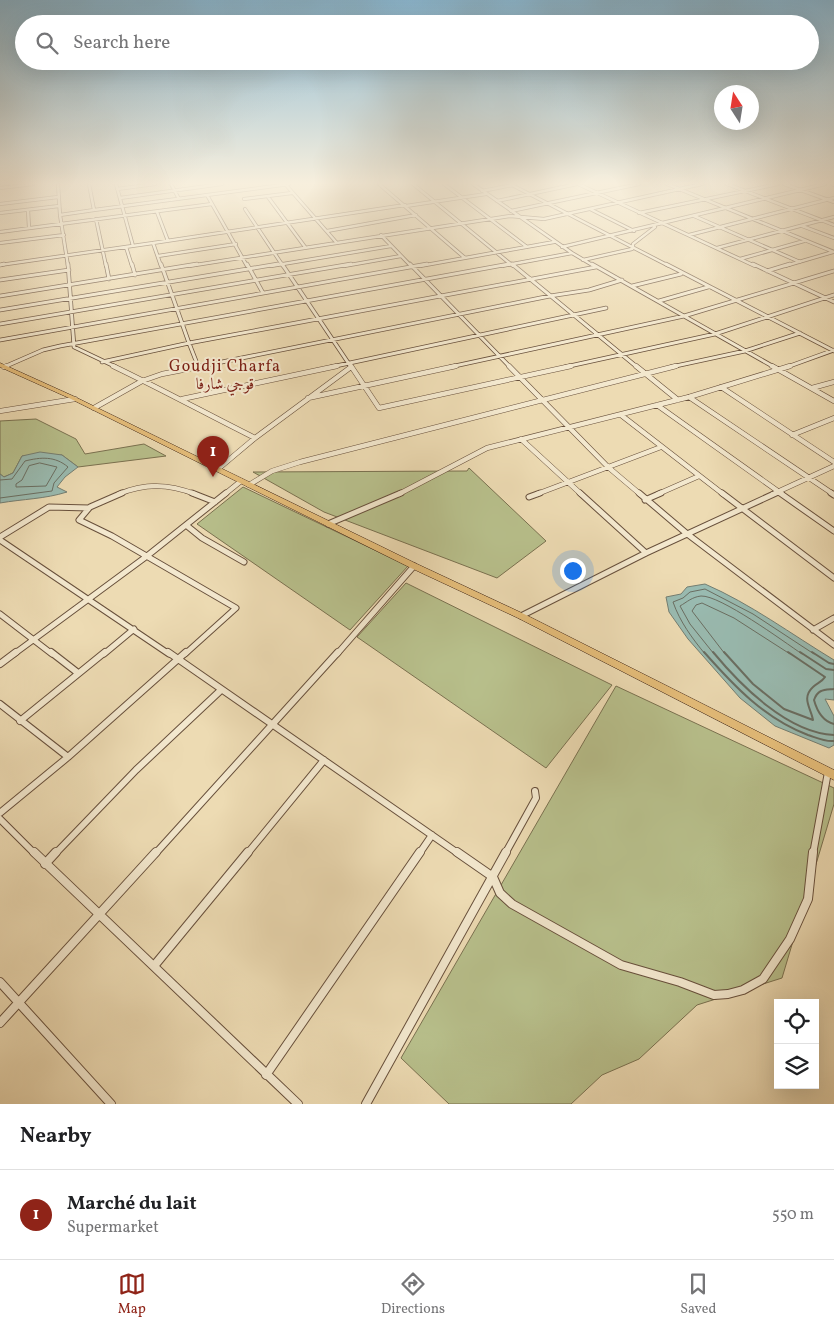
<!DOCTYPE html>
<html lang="en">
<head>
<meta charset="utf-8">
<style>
	:root { --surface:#fff; --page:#f6f6f6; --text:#202124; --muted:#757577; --line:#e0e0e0; --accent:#8f2418 }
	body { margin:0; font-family:Vollkorn,Amiri,serif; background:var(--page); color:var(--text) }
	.controls { position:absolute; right:15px; bottom:15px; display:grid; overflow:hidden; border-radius:0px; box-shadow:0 5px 20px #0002 }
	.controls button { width:45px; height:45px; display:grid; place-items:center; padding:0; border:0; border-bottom:1px solid var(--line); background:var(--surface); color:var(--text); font:25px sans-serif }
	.compass { position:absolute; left:714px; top:85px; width:45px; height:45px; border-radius:50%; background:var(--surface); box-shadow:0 5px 20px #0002; rotate:348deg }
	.you { position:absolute; left:572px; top:570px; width:18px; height:18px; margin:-12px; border:4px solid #fff; border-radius:50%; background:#1a73e8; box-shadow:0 0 0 8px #1a73e833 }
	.badge { display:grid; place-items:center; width:32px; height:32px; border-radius:50%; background:var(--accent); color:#fff; font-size:16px; font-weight:700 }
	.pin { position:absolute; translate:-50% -41px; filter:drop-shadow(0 1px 2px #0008) }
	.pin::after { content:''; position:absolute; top:26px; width:18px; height:15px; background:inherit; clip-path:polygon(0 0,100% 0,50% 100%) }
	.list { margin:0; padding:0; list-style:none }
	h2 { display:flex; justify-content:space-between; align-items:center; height:65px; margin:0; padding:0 20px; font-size:21px }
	h2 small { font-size:16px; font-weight:400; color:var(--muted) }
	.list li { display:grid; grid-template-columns:32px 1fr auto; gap:15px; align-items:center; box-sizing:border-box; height:90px; padding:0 20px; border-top:1px solid var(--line) }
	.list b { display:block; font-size:19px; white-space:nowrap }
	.list p { margin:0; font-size:16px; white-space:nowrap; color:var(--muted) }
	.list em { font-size:16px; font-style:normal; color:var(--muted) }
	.icon { flex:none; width:28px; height:28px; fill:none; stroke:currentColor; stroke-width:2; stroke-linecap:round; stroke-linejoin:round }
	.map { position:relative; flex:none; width:834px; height:1104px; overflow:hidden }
	.search { position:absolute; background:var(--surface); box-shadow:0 5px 20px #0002; left:15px; right:15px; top:15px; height:55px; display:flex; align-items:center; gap:12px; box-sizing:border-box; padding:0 18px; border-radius:28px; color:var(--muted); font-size:19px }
	.sheet { height:155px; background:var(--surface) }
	nav { display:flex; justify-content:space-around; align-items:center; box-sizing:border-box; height:70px; border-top:1px solid var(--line); background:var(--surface); font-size:14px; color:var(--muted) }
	nav a { display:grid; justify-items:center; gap:2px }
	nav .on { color:var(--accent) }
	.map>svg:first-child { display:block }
</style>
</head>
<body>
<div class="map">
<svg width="834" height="1104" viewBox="0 0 834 1104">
	<rect width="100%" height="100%" fill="#eddbb3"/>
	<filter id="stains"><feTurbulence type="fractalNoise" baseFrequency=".004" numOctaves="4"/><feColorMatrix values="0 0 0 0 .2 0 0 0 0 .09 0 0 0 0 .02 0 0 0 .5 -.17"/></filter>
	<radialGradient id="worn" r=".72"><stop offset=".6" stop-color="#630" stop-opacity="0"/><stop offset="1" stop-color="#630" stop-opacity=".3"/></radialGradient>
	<path fill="#b8c08c" stroke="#7a7150" d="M 36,419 L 76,439 L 85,454 L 144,444 L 166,456 L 78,467 L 62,455 L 22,456 L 13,473 L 4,477 L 0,474 L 0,421 Z
		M 469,468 L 546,541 L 497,578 L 324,512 L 253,472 L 467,471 Z
		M 243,487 L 408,566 L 350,630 L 197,524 Z
		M 406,583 L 612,685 L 546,768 L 357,637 Z
		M 616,686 L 834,788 L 834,804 L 782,978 L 697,1005 L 639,1059 L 602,1075 L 571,1104 L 449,1104 L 401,1058 Z"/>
	<path fill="#99bbb1" stroke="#747e72" d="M 40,452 L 62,455 L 78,467 L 65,477 L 57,487 L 67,492 C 45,499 23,499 0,503 L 0,474 L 4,477 L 13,473 L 22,456 Z
		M 705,584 C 751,604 791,634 834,660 L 834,700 L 825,699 L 834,716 L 834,745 L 829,748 L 775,726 L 740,698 L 688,639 L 669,612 L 666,597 L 681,594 L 687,587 Z"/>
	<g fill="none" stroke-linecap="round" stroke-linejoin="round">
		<path stroke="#6a6e62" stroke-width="1" d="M 40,463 L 57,467 L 46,486 L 16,487 L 16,484 L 22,480 L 29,466 Z
			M 0,480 L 12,479 L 25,461 C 41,457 55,456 68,467 L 54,483 L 52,491 L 0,498
			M 705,654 C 692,638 680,622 673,602 L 683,598 L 690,592 L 705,589 L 753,614 L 814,654
			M 714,654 L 690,624 L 680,606 C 687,602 692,597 701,596 C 720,595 783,641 802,654
			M 725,654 L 692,611 L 696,605 L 702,603 L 734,618 L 790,654"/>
		<path stroke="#6a6e62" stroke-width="2" d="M 704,652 C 734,686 765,719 808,735 C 817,738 825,742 834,741
			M 713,652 C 741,686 788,733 834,735
			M 724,652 L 753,684 L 784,709 L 813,720 C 811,708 801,698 813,687 C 817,683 822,682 825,677 L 788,652
			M 800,652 L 826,669 L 834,670
			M 812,652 L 829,663 L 834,664
			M 834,689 C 824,690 818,689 814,700 C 817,711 822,721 834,724"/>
		<g stroke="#68503c" stroke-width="4">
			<path id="minor-far5" d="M 58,184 L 60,215 L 68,266
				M 116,184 L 133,246
				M 171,184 L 179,199
				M 379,184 L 465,258
				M 413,184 L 513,266
				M 444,184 L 527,247
				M 473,184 L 572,253 L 594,266
				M 510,184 L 669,266
				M 578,184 L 755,266
				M 667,184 L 834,252
				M 727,184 L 834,225
				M 784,184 L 834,202
				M 832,184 L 834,185
				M 286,185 L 336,242
				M 0,188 L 33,184
				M 117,189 L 155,184
				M 482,191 L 513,185
				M 207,195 L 247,266
				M 268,197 L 305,247
				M 120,198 L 222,184
				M 244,199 L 292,193
				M 497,201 L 577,184
				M 0,204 L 58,197
				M 406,206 L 486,194
				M 245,209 L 283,266
				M 590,209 L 634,231
				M 28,210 L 29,228
				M 94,210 L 289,184
				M 511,211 L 639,184
				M 157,212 L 168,241
				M 0,213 L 59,206
				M 639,213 L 778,184
				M 60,215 L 94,210 L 89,184
				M 694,216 L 800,262
				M 96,219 L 106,266
				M 802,226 L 834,238
				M 327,231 L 416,215
				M 0,232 L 212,204
				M 381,235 L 411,266
				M 689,235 L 834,198
				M 0,243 L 64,235
				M 126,247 L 132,266
				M 562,247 L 825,184
				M 633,248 L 633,244 L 655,227
				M 717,248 L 834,217
				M 158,256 L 236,244
				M 740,259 L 804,241
				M 583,260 L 632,249
				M 0,265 L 153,243
				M 161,266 L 153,243 L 405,205
				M 189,266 L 510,216 L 544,219 L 702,184
				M 271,266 L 391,246
				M 344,266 L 401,256
				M 420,266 L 554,242
				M 502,266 L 572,253
				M 785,266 L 833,252"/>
		</g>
		<g stroke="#68503c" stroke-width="4.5">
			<path id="minor-far4" d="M 68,264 L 74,347 L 116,367
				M 106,264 L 109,279
				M 132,264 L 135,275
				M 247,264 L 263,293
				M 282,264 L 351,367
				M 410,264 L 510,367
				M 512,264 L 637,367
				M 592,264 L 774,367
				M 666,264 L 834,351
				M 753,264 L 834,302
				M 0,265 L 4,264
				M 767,271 L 790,264
				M 0,280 L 69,270
				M 632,286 L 681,274
				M 0,296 L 197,264
				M 659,301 L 708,287
				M 0,310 L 278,264
				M 0,324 L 351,264
				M 0,340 L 427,264
				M 102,362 L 189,343 L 161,264
				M 198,366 L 189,343 L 596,267
				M 4,367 L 43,350 L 60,346 L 509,264
				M 197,367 L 550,296 L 589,290 L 622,280
				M 331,367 L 606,308
				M 450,367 L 684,316 L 834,271
				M 565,367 L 715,334 L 834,295
				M 671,367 L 745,351 L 800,333
				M 787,367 L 834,350"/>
		</g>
		<g stroke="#68503c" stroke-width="5.5">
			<path id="minor-far3" d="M 113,366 C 161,389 207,414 255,438
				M 351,366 L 379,408 L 571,366
				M 509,366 L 608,467 L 640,494
				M 636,366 L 678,400
				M 772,366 L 834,401
				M 4,367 L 7,366
				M 721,387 L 834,462
				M 812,388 L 834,382
				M 689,397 L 833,494
				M 308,398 L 456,366
				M 182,399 L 337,366
				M 657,405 L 782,494
				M 94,408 L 142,381 L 162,374 L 203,366
				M 0,411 L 75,399
				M 621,415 L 723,494
				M 792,435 L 834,418
				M 521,439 L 581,494
				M 218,469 L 255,438 L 351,367
				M 249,485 L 272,471 L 300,462 L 676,366
				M 119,494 C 146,483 168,484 195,494
				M 225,494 L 241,481
				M 399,494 L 487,448 L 689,397 L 790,366
				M 537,494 L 661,447
				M 658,494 L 699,476
				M 773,494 L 834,466"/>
		</g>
		<g stroke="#68503c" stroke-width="7">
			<path id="minor-far2" d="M 122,493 L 90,507 L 79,520 L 112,536 L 236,608 L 185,654
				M 192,493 L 215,502
				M 580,493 L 646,553
				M 639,493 L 686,533 L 834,645
				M 722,493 L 834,578
				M 780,493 L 834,531
				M 831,493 L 834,495
				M 529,497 L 540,493
				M 645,500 L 661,493
				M 328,524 L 401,493
				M 186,525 L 202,538 L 244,562
				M 0,537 L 49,507 L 89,508
				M 0,540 L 169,654
				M 0,614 L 52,654
				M 521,616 L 646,553 L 776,493
				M 813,630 L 834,618
				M 14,654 L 147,556 L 226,493
				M 104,654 L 134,629
				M 337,654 L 414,566"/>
		</g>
		<g stroke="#68503c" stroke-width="8">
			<path id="minor-far1" d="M 51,652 L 78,673
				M 168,652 L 459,854
				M 0,664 L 16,652
				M 0,704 L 68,757
				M 20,721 L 105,652
				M 0,813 L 68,757 L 186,652
				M 0,819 L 35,854
				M 55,854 L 136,770 L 221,690
				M 155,854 L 338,652
				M 247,854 L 324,760
				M 419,854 L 432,835
				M 505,854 L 536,798 L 535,791
				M 813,854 L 828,772"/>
		</g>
		<g stroke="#68503c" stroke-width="10">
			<path id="minor" d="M 34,852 L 298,1104
				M 457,852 L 493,877 L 500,893 L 512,904 L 621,965 L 680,982 L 714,995 L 728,994 L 743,990 L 763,979 L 790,939 L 808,899 L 813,852
				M 45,864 L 56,852
				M 154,966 L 248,852
				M 0,982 L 111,1104
				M 0,1023 L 156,852
				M 266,1075 L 420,852
				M 366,1104 L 506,852"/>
		</g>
		<g stroke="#3c2214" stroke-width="1">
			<path id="highway" d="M 0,363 L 73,396 L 417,564 L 524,614 L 834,770 L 834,780 L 518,618 L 411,568 L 69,398 L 0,367 Z"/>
		</g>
		<use href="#minor-far5" stroke="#f3e8ce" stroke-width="2.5"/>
		<use href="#minor-far4" stroke="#f3e8ce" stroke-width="3"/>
		<use href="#minor-far3" stroke="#f3e8ce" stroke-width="4.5"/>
		<use href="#minor-far2" stroke="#f3e8ce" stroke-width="5"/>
		<use href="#minor-far1" stroke="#f3e8ce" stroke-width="6"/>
		<use href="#minor" stroke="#f3e8ce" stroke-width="8"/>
		<use href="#highway" fill="#e6be7a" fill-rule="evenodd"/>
	</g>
	<linearGradient id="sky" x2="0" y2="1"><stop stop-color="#88b7d2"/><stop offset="0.54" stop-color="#f7efdd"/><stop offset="1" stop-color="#f7efdd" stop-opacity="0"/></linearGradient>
	<rect width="834" height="339" fill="url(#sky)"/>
	<g text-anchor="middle" stroke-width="4" stroke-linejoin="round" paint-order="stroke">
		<g font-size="16" letter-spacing="1" fill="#7a1f14" stroke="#f3e8ce">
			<text x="225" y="371">Goudji Charfa<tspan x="225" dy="18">قوجي شارفا</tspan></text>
		</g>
	</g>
	<rect width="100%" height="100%" filter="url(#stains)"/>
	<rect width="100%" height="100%" fill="url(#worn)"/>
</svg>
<div class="controls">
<button><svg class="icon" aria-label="locate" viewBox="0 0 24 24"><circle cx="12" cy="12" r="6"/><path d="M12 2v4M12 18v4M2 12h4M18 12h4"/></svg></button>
<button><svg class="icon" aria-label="layers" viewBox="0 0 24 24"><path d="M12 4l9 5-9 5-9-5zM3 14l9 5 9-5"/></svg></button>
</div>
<svg class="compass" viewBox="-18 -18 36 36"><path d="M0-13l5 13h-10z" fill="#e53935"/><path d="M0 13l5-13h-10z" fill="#757577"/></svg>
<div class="you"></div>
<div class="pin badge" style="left:213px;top:477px">1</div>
<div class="search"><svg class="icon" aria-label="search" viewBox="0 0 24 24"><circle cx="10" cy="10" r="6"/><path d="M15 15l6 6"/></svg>Search here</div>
</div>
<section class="sheet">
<h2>Nearby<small></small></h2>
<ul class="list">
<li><span class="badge">1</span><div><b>Marché du lait</b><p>Supermarket</p></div><em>550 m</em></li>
</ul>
</section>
<nav>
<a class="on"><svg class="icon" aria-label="map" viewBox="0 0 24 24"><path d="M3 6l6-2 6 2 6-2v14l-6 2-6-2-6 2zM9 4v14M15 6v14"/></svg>Map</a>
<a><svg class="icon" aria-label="directions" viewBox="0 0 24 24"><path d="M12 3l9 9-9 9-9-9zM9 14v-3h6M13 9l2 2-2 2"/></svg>Directions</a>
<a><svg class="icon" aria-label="saved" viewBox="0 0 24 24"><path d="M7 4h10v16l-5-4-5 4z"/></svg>Saved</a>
</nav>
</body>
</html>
